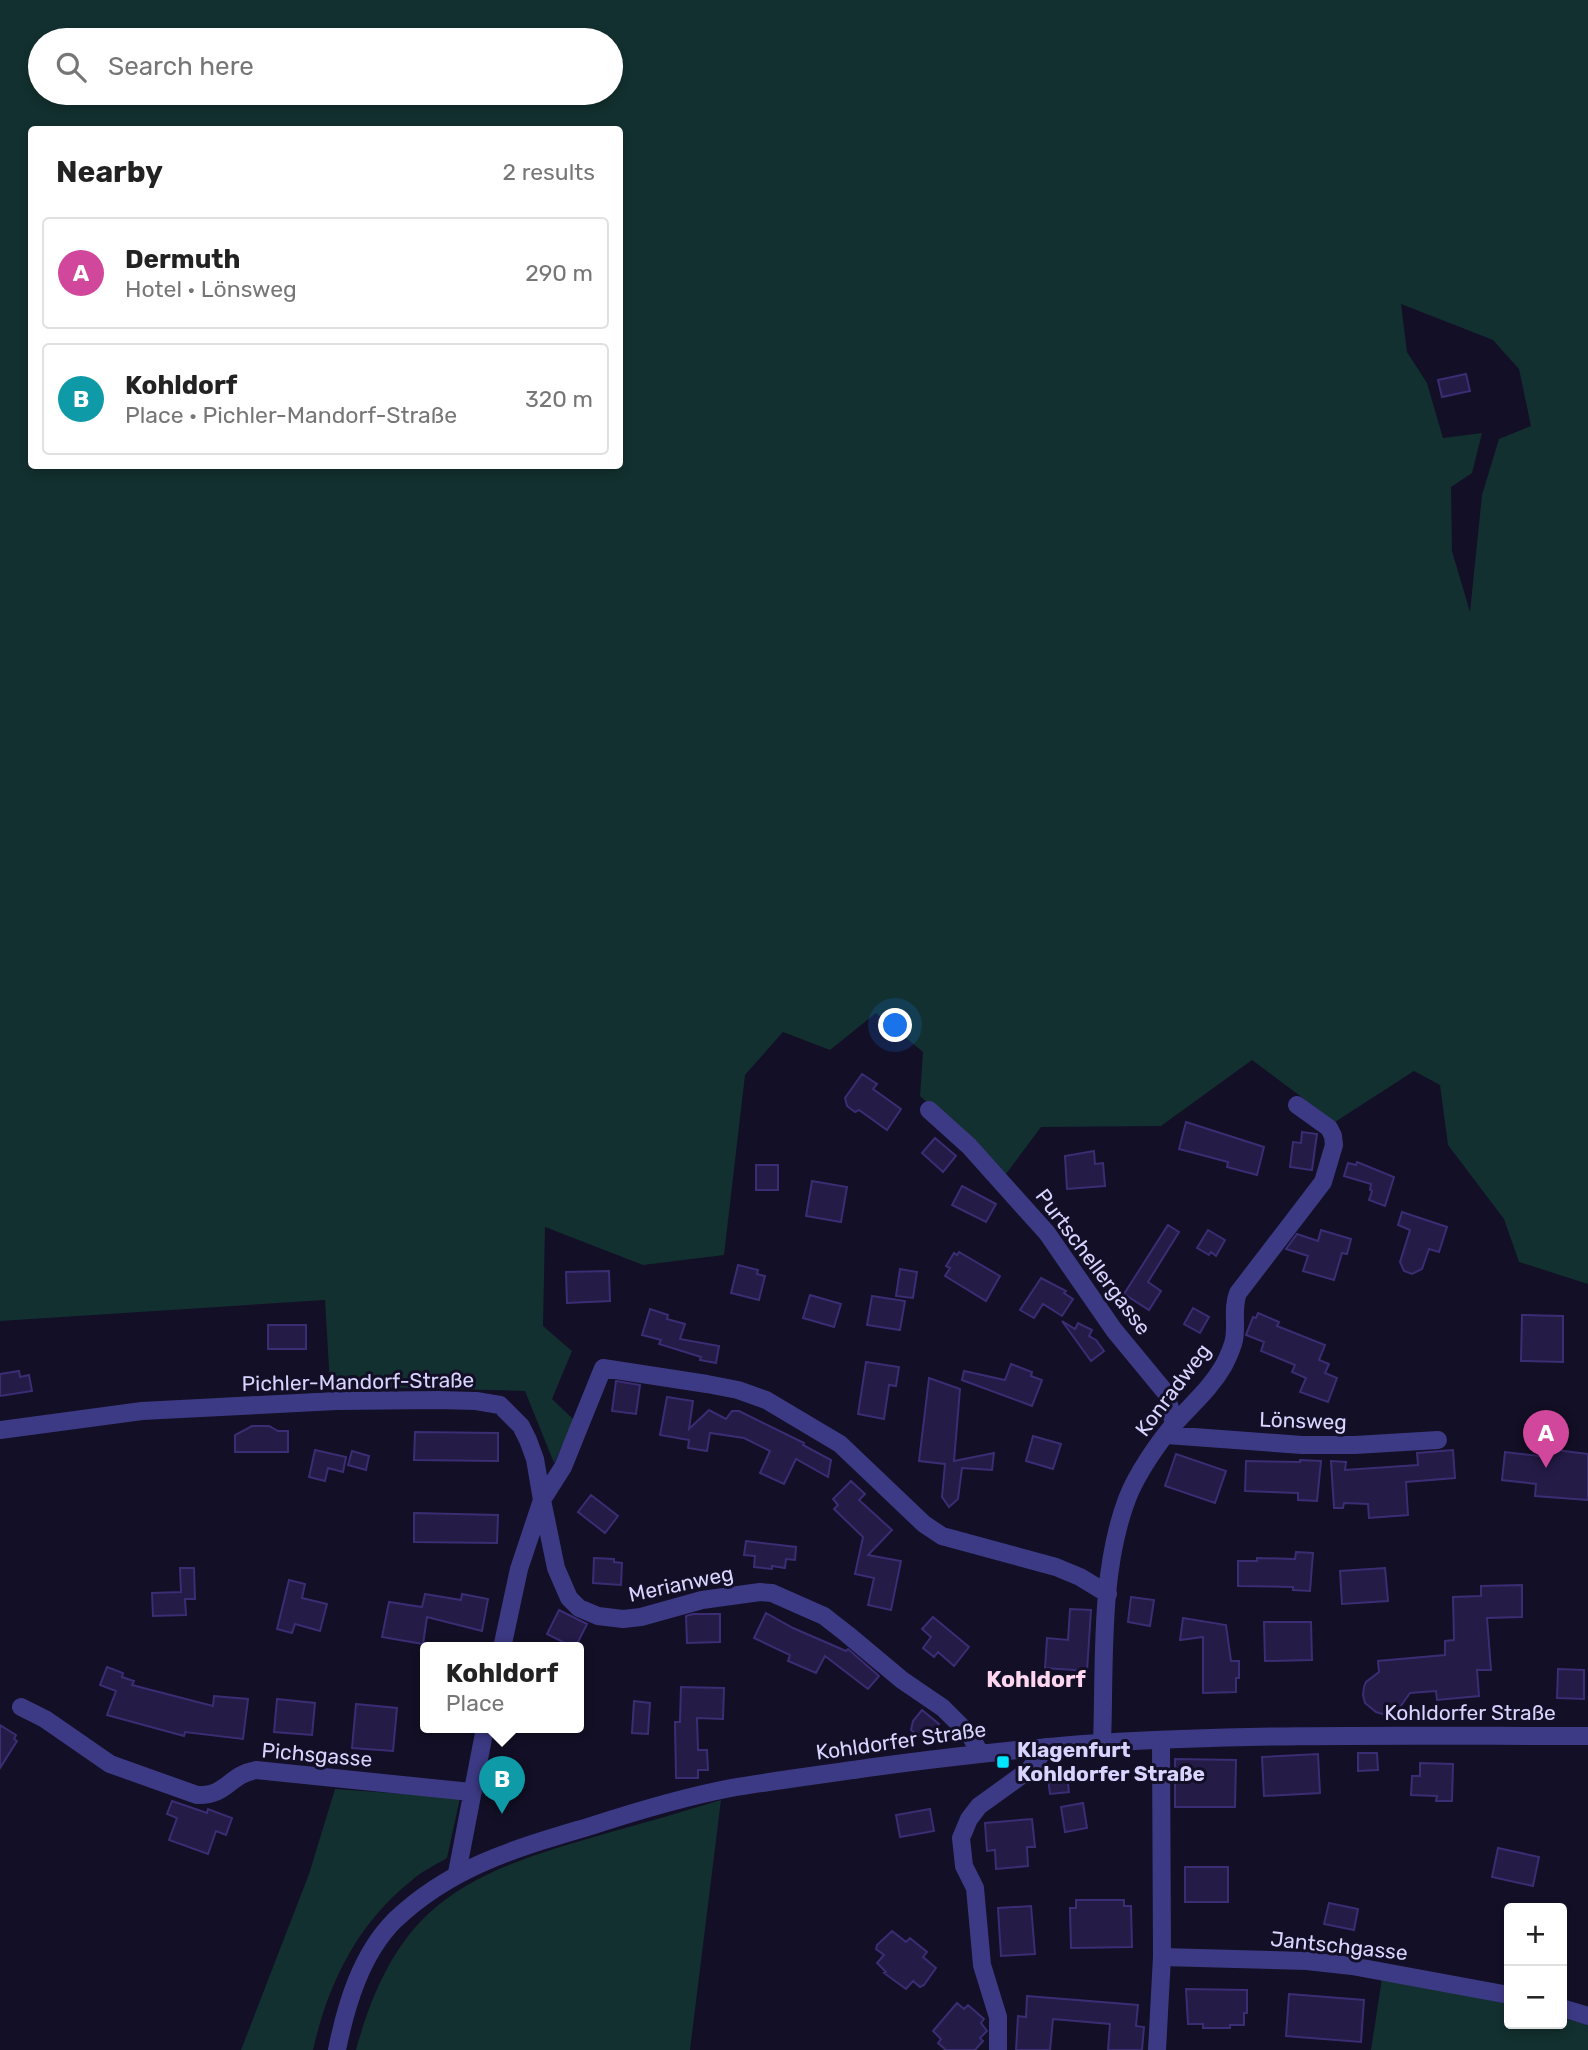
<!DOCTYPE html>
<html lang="en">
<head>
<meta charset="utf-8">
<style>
	:root { --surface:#fff; --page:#f6f6f6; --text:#222; --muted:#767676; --line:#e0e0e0; --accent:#d93025 }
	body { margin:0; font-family:Rubik,sans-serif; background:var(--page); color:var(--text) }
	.controls { position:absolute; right:21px; bottom:21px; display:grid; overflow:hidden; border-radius:7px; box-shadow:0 4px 10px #0003 }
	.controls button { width:63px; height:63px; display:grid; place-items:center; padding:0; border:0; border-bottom:2px solid var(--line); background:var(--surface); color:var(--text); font:35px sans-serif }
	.you { position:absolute; left:896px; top:1026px; width:24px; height:24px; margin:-18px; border:5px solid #fff; border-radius:50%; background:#1a73e8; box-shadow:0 0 0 10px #1a73e833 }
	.badge { display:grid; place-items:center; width:46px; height:46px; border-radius:50%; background:var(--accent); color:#fff; font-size:23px; font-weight:700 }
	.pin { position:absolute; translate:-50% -58px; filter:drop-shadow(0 2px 4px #0008) }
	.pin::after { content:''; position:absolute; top:37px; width:24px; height:21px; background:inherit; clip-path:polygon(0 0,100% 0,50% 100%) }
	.popup { position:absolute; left:420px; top:1642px; width:164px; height:91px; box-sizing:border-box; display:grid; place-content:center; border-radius:7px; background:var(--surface); filter:drop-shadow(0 2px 5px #0005); font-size:23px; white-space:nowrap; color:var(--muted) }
	.popup b { font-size:26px; color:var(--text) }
	.popup::after { content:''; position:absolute; left:50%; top:100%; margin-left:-14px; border:14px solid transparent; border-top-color:var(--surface) }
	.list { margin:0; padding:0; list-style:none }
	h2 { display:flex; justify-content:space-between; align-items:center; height:91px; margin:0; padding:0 28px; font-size:30px }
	h2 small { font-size:23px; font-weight:400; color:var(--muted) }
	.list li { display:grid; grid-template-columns:46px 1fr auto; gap:21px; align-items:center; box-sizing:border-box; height:112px; margin:0 14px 14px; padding:0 14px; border:2px solid var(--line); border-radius:7px }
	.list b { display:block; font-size:26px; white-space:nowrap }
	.list p { margin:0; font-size:23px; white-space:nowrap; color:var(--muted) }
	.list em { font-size:23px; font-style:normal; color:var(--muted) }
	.icon { flex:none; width:38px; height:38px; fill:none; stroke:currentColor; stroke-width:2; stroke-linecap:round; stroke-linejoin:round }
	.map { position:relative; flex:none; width:1588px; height:2050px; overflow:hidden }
	.search { position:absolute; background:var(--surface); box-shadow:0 4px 10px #0003; left:28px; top:28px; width:595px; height:77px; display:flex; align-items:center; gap:18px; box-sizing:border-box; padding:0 24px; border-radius:38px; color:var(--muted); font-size:26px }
	.panel { position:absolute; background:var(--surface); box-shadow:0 4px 10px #0003; left:28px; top:126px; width:595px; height:343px; border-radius:7px }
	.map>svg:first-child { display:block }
</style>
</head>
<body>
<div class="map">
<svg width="1588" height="2050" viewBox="0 0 1588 2050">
	<rect width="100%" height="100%" fill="#130f26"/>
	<path fill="#12302f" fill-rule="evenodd" d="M 0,0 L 1588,0 L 1588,1284 L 1519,1262 L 1504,1219 L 1448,1145 L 1440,1085 L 1414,1071 L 1335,1122 L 1252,1060 L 1161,1126 L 1041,1127 L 1006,1174 L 920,1096 L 923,1052 L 876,1013 L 830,1050 L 783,1032 L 745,1075 L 724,1255 L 643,1265 L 545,1227 L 543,1326 L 572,1351 L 552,1399 L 574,1420 L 554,1463 L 525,1391 L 330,1386 L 325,1300 L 0,1321 ZM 40,40 L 611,40 L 611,93 L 40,93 ZM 32,130 L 620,130 L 620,466 L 32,466 ZM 1401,304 L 1493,340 L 1519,369 L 1531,426 L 1499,439 L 1482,495 L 1470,612 L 1452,551 L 1451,487 L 1472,473 L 1482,433 L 1443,438 L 1427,383 L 1407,352 Z
		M 335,1789 L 460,1798 L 447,1858 C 435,1865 421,1872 411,1881 C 357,1924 328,1984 313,2050 L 241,2050 L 309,1874 Z
		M 721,1800 L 690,2050 L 356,2050 C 369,2002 390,1950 427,1915 C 474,1870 543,1852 604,1834 C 643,1823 682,1812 721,1800 Z
		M 1382,1978 L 1509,2004 L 1509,2024 L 1562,2024 L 1562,2018 L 1588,2025 L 1588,2050 L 1371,2050 Z"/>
	<path fill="#241b47" stroke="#3b2d73" stroke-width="2" d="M 1466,374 L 1470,391 L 1442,397 L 1438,380 Z
		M 862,1074 L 877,1084 L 873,1089 L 901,1109 L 887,1130 L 859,1110 L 855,1112 L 847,1106 L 845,1098 Z
		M 1186,1122 L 1264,1147 L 1257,1175 L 1227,1167 L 1228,1162 L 1179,1149 Z
		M 1302,1132 L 1317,1134 L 1312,1170 L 1290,1167 L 1293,1142 L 1301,1143 Z
		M 935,1138 L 956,1156 L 943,1172 L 922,1153 Z
		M 1094,1151 L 1095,1164 L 1103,1163 L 1105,1186 L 1067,1189 L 1065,1156 Z
		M 1357,1162 L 1394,1177 L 1385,1206 L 1369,1200 L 1372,1191 L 1370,1190 L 1371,1184 L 1344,1176 L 1348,1163 L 1356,1165 Z
		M 756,1165 L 778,1165 L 778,1190 L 756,1190 Z
		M 812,1181 L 847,1187 L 841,1222 L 806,1216 Z
		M 962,1186 L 996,1204 L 986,1222 L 952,1205 Z
		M 1402,1212 L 1447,1227 L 1439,1252 L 1429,1249 L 1422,1269 L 1412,1274 L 1404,1271 L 1400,1262 L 1410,1230 L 1398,1225 Z
		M 1168,1225 L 1179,1232 L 1148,1282 L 1161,1291 L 1149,1310 L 1124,1294 Z
		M 1208,1230 L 1225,1240 L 1216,1256 L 1211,1252 L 1209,1255 L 1197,1248 Z
		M 1321,1230 L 1351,1239 L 1347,1254 L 1342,1253 L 1334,1280 L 1303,1271 L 1308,1256 L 1286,1249 L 1297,1234 L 1318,1241 Z
		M 959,1252 L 1000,1276 L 986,1301 L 945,1276 L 950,1268 L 946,1266 L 954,1253 L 957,1255 Z
		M 738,1265 L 758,1270 L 757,1274 L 765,1276 L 759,1300 L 731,1293 Z
		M 900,1269 L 917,1272 L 913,1298 L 896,1296 Z
		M 609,1271 L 610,1301 L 567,1303 L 566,1272 Z
		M 1041,1278 L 1066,1291 L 1064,1293 L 1073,1299 L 1062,1316 L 1043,1304 L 1034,1318 L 1020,1310 Z
		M 810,1295 L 841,1304 L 834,1327 L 803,1318 Z
		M 872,1296 L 905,1301 L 900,1330 L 867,1325 Z
		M 1193,1308 L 1209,1317 L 1200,1333 L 1184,1324 Z
		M 650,1309 L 668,1315 L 667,1319 L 685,1324 L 680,1339 L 719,1346 L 716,1363 L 700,1360 L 701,1357 L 659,1344 L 661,1340 L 642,1335 Z
		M 1258,1313 L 1279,1322 L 1277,1326 L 1325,1345 L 1319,1360 L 1329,1364 L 1325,1373 L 1337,1378 L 1328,1402 L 1300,1392 L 1306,1378 L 1292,1372 L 1295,1365 L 1261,1351 L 1264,1342 L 1246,1335 L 1253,1317 L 1256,1318 Z
		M 1522,1315 L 1563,1316 L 1563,1362 L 1521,1361 Z
		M 1062,1321 L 1075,1329 L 1078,1323 L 1092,1330 L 1089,1336 L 1096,1340 L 1104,1351 L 1091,1361 Z
		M 268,1325 L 306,1325 L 306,1349 L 268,1349 Z
		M 866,1362 L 899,1367 L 896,1386 L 889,1385 L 884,1419 L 858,1414 Z
		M 1011,1364 L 1032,1372 L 1031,1376 L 1042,1380 L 1032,1406 L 962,1380 L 964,1371 L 1005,1380 Z
		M 19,1371 L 20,1377 L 29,1375 L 32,1391 L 0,1396 L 0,1374 Z
		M 929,1378 L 960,1389 L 954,1461 L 994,1453 L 992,1470 L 962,1468 L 958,1499 L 949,1507 L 942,1497 L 945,1464 L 919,1461 Z
		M 616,1381 L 640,1385 L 636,1414 L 612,1411 Z
		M 667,1397 L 693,1401 L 689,1429 L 709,1410 L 726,1419 L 732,1411 L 739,1411 L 804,1443 L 803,1445 L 831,1460 L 828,1477 L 796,1459 L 784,1484 L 760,1473 L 770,1451 L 744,1438 L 710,1433 L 707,1451 L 688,1448 L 689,1440 L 660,1435 Z
		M 252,1426 L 269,1426 L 278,1431 L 288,1431 L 288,1452 L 235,1452 L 235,1435 Z
		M 415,1432 L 498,1433 L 498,1461 L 414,1460 Z
		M 1033,1436 L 1061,1444 L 1053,1469 L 1026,1461 Z
		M 1540,1448 L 1588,1454 L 1588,1500 L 1535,1496 L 1536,1484 L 1502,1480 L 1505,1452 L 1539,1456 Z
		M 315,1450 L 346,1457 L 343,1472 L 328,1468 L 325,1481 L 309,1477 Z
		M 1453,1450 L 1455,1478 L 1406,1482 L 1408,1515 L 1369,1518 L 1368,1504 L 1344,1503 L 1343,1508 L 1334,1508 L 1331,1461 L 1346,1462 L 1345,1470 L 1418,1465 L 1417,1453 Z
		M 352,1451 L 369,1456 L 366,1470 L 348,1465 Z
		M 1176,1454 L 1226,1471 L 1215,1503 L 1165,1486 Z
		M 1300,1460 L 1321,1461 L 1317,1501 L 1298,1500 L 1298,1493 L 1245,1491 L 1246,1461 L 1300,1462 Z
		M 851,1481 L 865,1494 L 859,1500 L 892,1530 L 868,1555 L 901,1561 L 891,1610 L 868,1605 L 874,1578 L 855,1574 L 863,1537 L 834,1509 L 838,1505 L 833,1499 Z
		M 591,1495 L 618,1516 L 605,1533 L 578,1512 Z
		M 414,1513 L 498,1515 L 497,1543 L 414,1542 Z
		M 746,1541 L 796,1547 L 795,1560 L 786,1559 L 785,1568 L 772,1566 L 772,1569 L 754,1567 L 755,1556 L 744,1555 Z
		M 1296,1552 L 1313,1553 L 1310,1591 L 1293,1590 L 1293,1587 L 1238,1586 L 1238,1561 L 1257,1561 L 1257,1558 L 1295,1559 Z
		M 594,1558 L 614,1559 L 614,1562 L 622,1563 L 621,1585 L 593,1583 Z
		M 180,1568 L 194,1568 L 195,1599 L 185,1599 L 186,1615 L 153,1616 L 152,1593 L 181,1592 Z
		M 1385,1568 L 1388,1601 L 1342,1604 L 1340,1571 Z
		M 289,1580 L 305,1584 L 302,1598 L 327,1604 L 320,1631 L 295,1624 L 292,1633 L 277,1629 Z
		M 1522,1585 L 1522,1617 L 1487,1618 L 1491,1670 L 1477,1670 L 1479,1696 L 1437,1700 L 1436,1691 L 1410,1693 L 1398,1710 L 1386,1715 L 1376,1712 L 1365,1703 L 1363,1695 L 1364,1687 L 1366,1682 L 1379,1672 L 1378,1661 L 1445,1655 L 1445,1641 L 1454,1640 L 1453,1597 L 1481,1596 L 1481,1586 Z
		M 425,1594 L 461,1600 L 462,1594 L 488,1599 L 482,1631 L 427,1617 L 423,1644 L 382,1637 L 389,1602 L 422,1607 Z
		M 1131,1597 L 1154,1600 L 1150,1626 L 1128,1622 Z
		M 1070,1609 L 1091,1610 L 1087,1671 L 1045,1668 L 1047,1638 L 1068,1640 Z
		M 559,1610 L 587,1624 L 575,1648 L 547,1634 Z
		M 766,1613 L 793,1628 L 846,1651 L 848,1649 L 879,1676 L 868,1689 L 825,1656 L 816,1673 L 788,1661 L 790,1655 L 754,1638 Z
		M 693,1614 L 720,1614 L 720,1642 L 687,1643 L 686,1616 Z
		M 933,1617 L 969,1647 L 954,1666 L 938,1652 L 934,1657 L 923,1648 L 931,1637 L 922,1629 Z
		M 1183,1618 L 1226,1625 L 1231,1661 L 1239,1661 L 1239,1678 L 1236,1678 L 1236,1692 L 1203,1693 L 1203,1637 L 1180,1640 Z
		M 1264,1622 L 1311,1622 L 1312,1660 L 1265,1661 Z
		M 107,1667 L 123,1673 L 122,1677 L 134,1681 L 132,1685 L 213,1706 L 214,1696 L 248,1699 L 243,1739 L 185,1732 L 184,1736 L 107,1715 L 116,1691 L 100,1685 Z
		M 1558,1669 L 1584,1670 L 1584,1699 L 1557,1698 Z
		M 681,1687 L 724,1688 L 723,1719 L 697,1718 L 698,1750 L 707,1750 L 708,1770 L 698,1770 L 698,1778 L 676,1778 L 675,1722 L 680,1722 Z
		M 277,1699 L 315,1703 L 312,1735 L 274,1732 Z
		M 634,1701 L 650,1703 L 648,1734 L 632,1733 Z
		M 356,1704 L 397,1708 L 393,1751 L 352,1748 Z
		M 922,1710 L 939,1724 L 930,1735 L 919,1736 L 911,1730 L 913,1721 Z
		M 0,1725 L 16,1735 L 14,1739 L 17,1741 L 0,1768 Z
		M 1358,1753 L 1377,1753 L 1378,1770 L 1358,1771 Z
		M 1318,1754 L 1320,1793 L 1264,1796 L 1262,1757 Z
		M 1175,1759 L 1236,1760 L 1235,1807 L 1175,1807 Z
		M 1420,1763 L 1453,1764 L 1452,1801 L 1436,1801 L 1437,1796 L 1411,1795 L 1412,1776 L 1420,1776 Z
		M 1067,1775 L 1069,1792 L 1050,1794 L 1048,1778 Z
		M 172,1801 L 207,1813 L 208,1809 L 232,1818 L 226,1835 L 216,1831 L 208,1854 L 169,1840 L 177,1818 L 167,1814 Z
		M 1083,1803 L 1087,1828 L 1065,1832 L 1061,1807 Z
		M 930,1809 L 934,1831 L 900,1837 L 896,1815 Z
		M 1032,1819 L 1035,1847 L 1027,1847 L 1028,1866 L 996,1869 L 995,1850 L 987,1851 L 985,1823 Z
		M 1498,1848 L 1539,1857 L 1533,1886 L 1492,1877 Z
		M 1185,1867 L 1228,1867 L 1228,1902 L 1185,1902 Z
		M 1076,1900 L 1124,1900 L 1124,1906 L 1131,1906 L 1132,1947 L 1071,1948 L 1070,1908 L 1076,1908 Z
		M 1329,1903 L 1358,1909 L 1354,1930 L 1324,1924 Z
		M 1031,1906 L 1035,1954 L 1001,1956 L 998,1908 Z
		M 892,1931 L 906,1942 L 910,1938 L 927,1952 L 923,1957 L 936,1968 L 924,1985 L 920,1987 L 913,1981 L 906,1989 L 884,1973 L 886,1972 L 877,1963 L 884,1955 L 876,1949 L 877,1945 Z
		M 1186,1989 L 1247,1990 L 1247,2013 L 1244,2013 L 1244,2025 L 1230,2025 L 1230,2028 L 1203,2028 L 1203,2024 L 1188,2024 Z
		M 1289,1994 L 1364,2000 L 1361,2042 L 1286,2036 Z
		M 1027,1996 L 1138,2005 L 1136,2026 L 1144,2027 L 1142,2050 L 1108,2050 L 1110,2024 L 1053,2019 L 1050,2050 L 1016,2050 L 1018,2016 L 1026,2017 Z
		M 957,2003 L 964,2009 L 968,2005 L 984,2019 L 981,2023 L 987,2031 L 980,2038 L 983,2041 L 975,2050 L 946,2050 L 938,2043 L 941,2039 L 933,2031 Z"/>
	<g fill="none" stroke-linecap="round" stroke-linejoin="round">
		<path stroke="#3d3a85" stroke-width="18" d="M 929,1110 L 969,1146 L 1047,1233 L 1114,1330 L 1166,1393 L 1174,1424
			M 0,1430 L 142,1411 L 336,1401 L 438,1400 L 476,1401 L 500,1405 L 521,1426 L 528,1440 L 535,1459 L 542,1500 L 519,1569 L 502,1648
			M 1167,1435 L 1302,1445 L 1355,1445 L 1438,1440
			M 21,1707 L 45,1719 L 110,1764 L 197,1795 C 228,1796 228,1775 256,1770 L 471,1792
			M 1161,1740 L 1162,1957 L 1307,1961 L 1352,1966 L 1509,1995
			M 1102,1743 C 1105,1665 1099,1573 1127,1499 C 1136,1475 1159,1441 1176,1422 C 1193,1403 1211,1388 1224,1365 C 1228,1357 1232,1349 1234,1340 C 1237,1324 1232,1308 1238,1293 L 1323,1182 L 1334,1145 L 1333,1136 L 1329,1128 L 1297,1105
			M 980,1753 L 970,1735 L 943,1708 L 902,1680 L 847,1634 L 824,1616 L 772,1593 L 760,1592 L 702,1600 L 641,1617 L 623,1619 L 598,1616 L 579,1608 L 569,1598 L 556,1568 L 542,1500 L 563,1467 L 603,1368 L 707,1384 L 738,1390 L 766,1400 L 840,1444 L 924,1524 L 942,1536 L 1056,1567 L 1080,1577 L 1108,1594
			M 457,1873 L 485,1728
			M 1562,2008 L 1588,2016
			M 998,2050 L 998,2017 L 982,1965 L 975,1888 L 964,1866 L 961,1838 L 969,1819 L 979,1806 L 1029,1770 L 1047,1747
			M 1157,2050 L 1162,1957"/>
		<path stroke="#3d3a85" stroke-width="18" d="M 337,2050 C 346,2005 361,1954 395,1920 C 453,1865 518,1848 591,1826 C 637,1811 684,1797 731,1788 C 778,1780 826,1774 874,1767 C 949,1757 1024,1748 1099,1743 C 1262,1733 1425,1736 1588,1736"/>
	</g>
	<rect fill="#00e5ff" stroke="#130f26" stroke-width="2.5" x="996" y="1755" width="14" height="14" rx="3.5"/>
	<g text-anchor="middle" stroke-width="6" stroke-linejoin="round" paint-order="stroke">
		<g font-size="21" fill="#d9d4ff" stroke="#130f26">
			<text transform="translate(1093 1262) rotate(53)" y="7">Purtschellergasse</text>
			<text transform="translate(358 1382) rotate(-1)" y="7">Pichler-Mandorf-Straße</text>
			<text transform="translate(1173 1390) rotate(-53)" y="7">Konradweg</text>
			<text transform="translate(1303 1421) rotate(2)" y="7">Lönsweg</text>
			<text transform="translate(681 1584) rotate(-12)" y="7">Merianweg</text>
			<text x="1470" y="1720">Kohldorfer Straße</text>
			<text transform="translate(901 1741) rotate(-8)" y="7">Kohldorfer Straße</text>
			<text transform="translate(317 1755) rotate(5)" y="7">Pichsgasse</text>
			<text transform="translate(1339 1946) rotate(6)" y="7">Jantschgasse</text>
		</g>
		<g font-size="21" font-weight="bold" fill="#d9d4ff" stroke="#130f26" text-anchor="start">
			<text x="1017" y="1757">Klagenfurt<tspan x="1017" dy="24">Kohldorfer Straße</tspan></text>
		</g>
		<g font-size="23" font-weight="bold" fill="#ffd6f0" stroke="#130f26">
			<text x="1036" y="1687">Kohldorf</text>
		</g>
	</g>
</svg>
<div class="controls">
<button>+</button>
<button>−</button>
</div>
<div class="you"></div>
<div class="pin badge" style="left:1546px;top:1468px;background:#d1479c">A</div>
<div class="pin badge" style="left:502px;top:1814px;background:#0f9aa8">B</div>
<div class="popup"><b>Kohldorf</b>Place</div>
<div class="search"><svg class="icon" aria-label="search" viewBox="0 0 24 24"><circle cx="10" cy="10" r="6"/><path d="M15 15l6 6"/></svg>Search here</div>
<section class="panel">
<h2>Nearby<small>2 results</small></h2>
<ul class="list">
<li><span class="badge" style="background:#d1479c">A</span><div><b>Dermuth</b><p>Hotel · Lönsweg</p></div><em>290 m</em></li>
<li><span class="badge" style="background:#0f9aa8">B</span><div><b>Kohldorf</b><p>Place · Pichler-Mandorf-Straße</p></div><em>320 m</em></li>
</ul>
</section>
</div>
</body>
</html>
